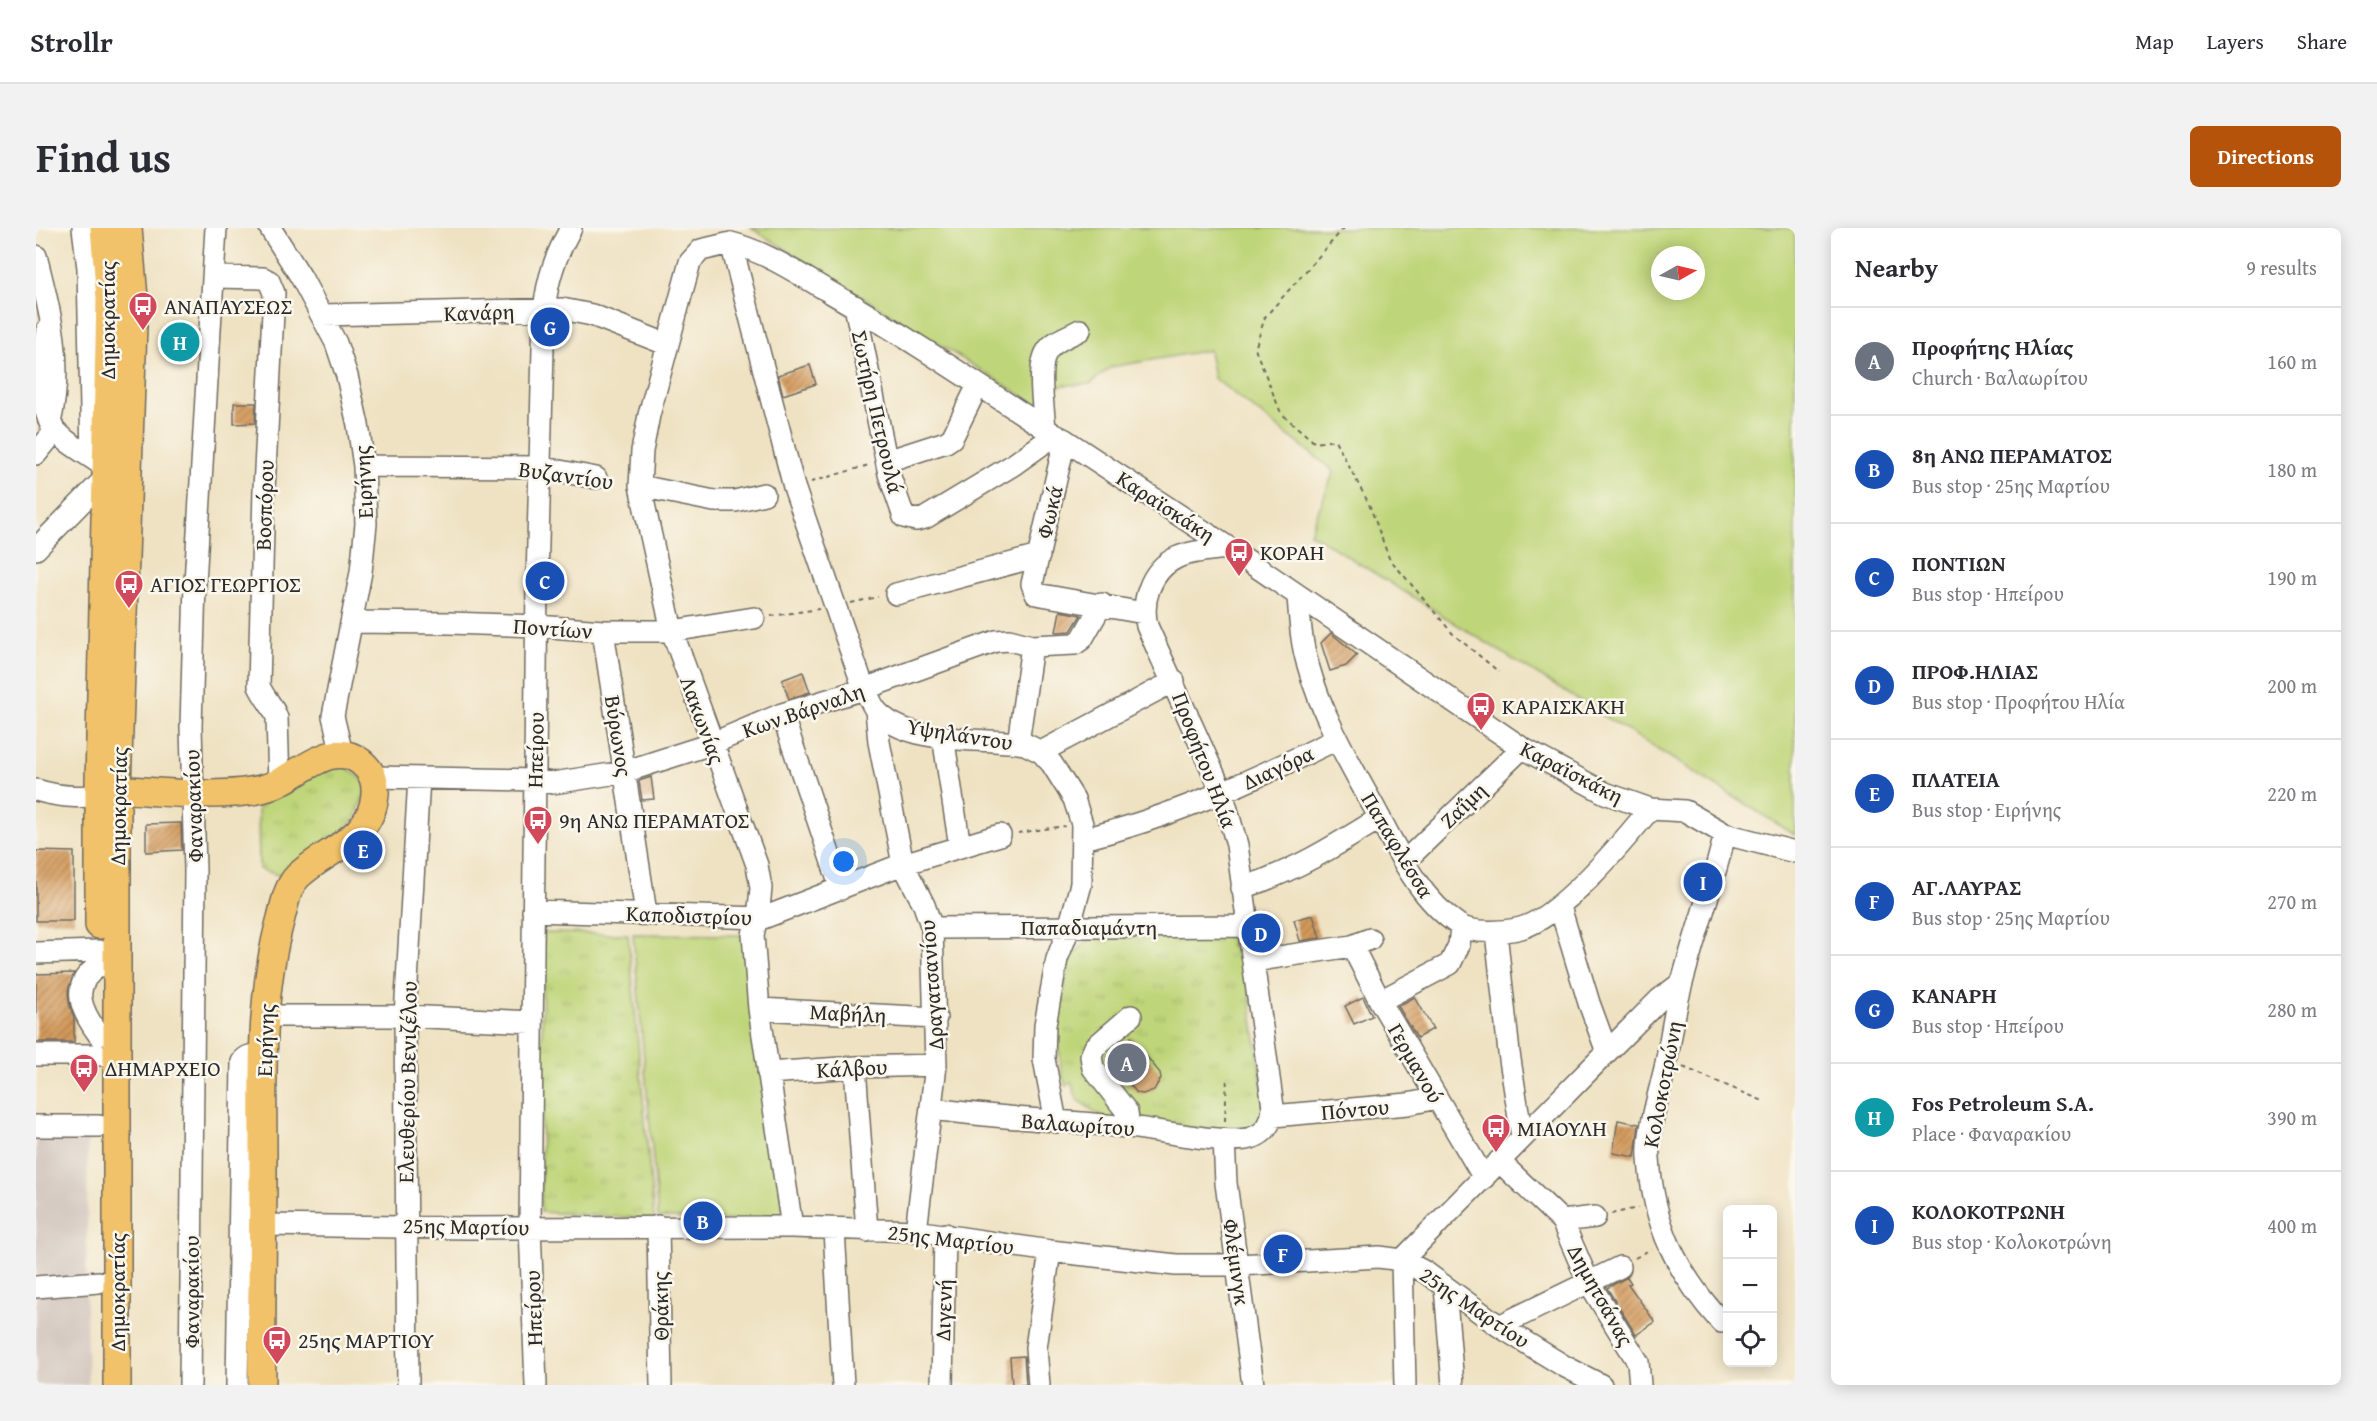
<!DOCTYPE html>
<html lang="en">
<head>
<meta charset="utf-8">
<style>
	:root { --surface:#fff; --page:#f2f2f3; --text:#2b2b33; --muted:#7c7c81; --line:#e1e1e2; --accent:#b45309 }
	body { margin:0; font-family:"Gentium Book Plus",serif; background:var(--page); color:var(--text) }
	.controls { position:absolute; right:18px; bottom:18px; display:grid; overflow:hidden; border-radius:9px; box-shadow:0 3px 15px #0003 }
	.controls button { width:54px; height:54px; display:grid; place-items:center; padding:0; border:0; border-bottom:2px solid var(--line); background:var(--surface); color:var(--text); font:30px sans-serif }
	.compass { position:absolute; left:1615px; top:18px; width:54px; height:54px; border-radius:50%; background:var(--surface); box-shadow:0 3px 15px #0003; rotate:82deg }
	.you { position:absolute; left:808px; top:634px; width:21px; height:21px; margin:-15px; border:4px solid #fff; border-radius:50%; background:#1a73e8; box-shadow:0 0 0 9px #1a73e833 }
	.badge { display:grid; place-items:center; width:39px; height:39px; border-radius:50%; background:var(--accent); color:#fff; font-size:20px; font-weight:700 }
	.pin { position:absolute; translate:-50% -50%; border:3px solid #fff; box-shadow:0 2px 6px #0006 }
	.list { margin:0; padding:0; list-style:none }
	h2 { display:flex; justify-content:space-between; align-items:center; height:78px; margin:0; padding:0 24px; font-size:26px }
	h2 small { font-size:20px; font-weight:400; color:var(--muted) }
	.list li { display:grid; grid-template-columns:39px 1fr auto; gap:18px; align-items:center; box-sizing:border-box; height:108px; padding:0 24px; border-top:2px solid var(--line) }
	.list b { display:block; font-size:22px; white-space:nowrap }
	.list p { margin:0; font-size:20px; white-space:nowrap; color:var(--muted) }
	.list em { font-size:20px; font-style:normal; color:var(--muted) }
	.icon { flex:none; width:33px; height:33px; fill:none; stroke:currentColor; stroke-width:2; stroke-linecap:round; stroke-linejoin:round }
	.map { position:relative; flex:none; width:1759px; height:1157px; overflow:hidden; border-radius:9px }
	header { display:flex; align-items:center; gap:36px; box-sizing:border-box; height:84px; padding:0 30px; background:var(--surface); border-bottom:2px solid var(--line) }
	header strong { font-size:28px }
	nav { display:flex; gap:33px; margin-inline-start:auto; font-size:21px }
	.intro { display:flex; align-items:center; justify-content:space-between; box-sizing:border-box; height:144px; padding:0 36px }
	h1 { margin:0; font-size:42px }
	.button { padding:15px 27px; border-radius:9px; background:var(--accent); color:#fff; font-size:21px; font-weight:700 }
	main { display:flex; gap:36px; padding:0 36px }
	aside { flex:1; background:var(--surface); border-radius:9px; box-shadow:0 3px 15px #0003 }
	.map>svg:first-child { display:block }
</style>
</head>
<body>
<header>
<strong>Strollr</strong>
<nav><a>Map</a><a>Layers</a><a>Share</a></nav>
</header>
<div class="intro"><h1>Find us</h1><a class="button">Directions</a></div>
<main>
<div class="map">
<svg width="1759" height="1157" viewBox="0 0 1759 1157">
	<defs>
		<pattern id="park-tufts" width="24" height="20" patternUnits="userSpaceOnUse" patternTransform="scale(1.5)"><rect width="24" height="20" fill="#bfd579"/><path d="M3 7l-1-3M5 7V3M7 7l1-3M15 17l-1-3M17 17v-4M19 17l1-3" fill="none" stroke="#a4b769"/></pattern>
		<pattern id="building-hatch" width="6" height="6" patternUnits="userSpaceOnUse" patternTransform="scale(1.5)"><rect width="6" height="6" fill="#d39a5b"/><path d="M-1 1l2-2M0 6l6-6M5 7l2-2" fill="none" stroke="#ab7e4b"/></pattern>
	</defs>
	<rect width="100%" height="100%" fill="#fbf7ec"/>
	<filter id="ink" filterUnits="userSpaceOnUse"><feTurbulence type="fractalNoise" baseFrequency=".0167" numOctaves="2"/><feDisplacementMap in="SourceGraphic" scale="12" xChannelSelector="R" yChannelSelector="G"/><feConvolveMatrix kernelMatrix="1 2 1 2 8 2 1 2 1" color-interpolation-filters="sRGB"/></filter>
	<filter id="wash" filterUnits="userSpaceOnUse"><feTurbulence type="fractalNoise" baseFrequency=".008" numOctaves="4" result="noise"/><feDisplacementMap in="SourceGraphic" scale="24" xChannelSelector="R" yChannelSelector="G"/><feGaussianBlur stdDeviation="1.35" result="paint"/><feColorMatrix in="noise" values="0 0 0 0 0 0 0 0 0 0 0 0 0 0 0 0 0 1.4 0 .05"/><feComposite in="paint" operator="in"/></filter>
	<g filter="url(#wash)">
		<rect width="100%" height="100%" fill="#efe2c2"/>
		<path fill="#cec1ba" d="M 0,905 L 52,905 L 50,1078 L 52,1157 L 0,1157 Z"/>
		<path fill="#bfd579" stroke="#758052" stroke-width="1.5" fill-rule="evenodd" d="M 715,0 L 1759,0 L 1759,607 L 1274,305 L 1298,243 L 1178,150 L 1173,122 L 1075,139 L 1054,156 L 1029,157 L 1016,160 L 1006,180 ZM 1624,27 L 1660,27 L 1660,63 L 1624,63 Z
			M 597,706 L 709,707 L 749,995 L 622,989 Z"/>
		<path fill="url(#park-tufts)" stroke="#758052" stroke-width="1.5" d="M 305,535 L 332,556 L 318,593 L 248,649 L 223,641 L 222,579 L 231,568 Z
			M 507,705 L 592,706 L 618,991 L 505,984 Z
			M 1197,708 L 1195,718 L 1207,718 L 1229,877 L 1221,899 L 1203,904 L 1071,893 L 1041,871 L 1035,854 L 1030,858 L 1026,847 L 1021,802 L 1033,731 L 1054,710 Z"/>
		<g id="blocks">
			<path fill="url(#building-hatch)" d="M 133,105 L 157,108 L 156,120 L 153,120 L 152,133 L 130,129 Z
				M 774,137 L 780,156 L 747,167 L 742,147 Z
				M 198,175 L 220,175 L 219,195 L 198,196 Z
				M 1024,383 L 1045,387 L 1035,403 L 1020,404 Z
				M 1295,405 L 1321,427 L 1310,438 L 1294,443 L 1285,415 Z
				M 767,444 L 774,464 L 753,471 L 746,452 Z
				M 615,549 L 618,571 L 606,572 L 603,553 Z
				M 145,595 L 146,622 L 110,624 L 110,596 Z
				M 0,623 L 38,624 L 38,693 L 0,693 Z
				M 1277,687 L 1284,710 L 1264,713 L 1258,692 Z
				M 38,745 L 32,762 L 33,774 L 38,791 L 38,814 L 0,814 L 0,746 Z
				M 1327,769 L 1336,788 L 1318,796 L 1309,778 Z
				M 1379,769 L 1397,801 L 1381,810 L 1362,778 Z
				M 1095,809 L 1124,845 L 1125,850 L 1118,862 L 1107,866 L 1101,865 L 1071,829 L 1087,811 L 1089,814 Z
				M 1582,892 L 1603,896 L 1599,929 L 1577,925 Z
				M 1591,1049 L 1595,1055 L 1592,1056 L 1619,1094 L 1600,1107 L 1571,1060 Z
				M 988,1128 L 990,1157 L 976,1157 L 974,1129 Z"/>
		</g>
	</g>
	<g filter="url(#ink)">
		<use href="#blocks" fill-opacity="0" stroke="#706b60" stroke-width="1.5"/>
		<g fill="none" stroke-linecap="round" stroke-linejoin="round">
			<g stroke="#706b60" stroke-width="24">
				<path id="minor" d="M 47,0 L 52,40 L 56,229
					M 234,0 L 265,49 L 300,115 L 311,148 L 322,197 L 328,238 L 330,296 L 325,344 L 297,488 L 306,526
					M 695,15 C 730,24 761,45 792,63 C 870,108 944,158 1019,207 L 1029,212 L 1193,320 L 1486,520 L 1569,565 L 1614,581 L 1649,583 L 1689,606 L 1759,624
					M 695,15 L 758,259 L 828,461 C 832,467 835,475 839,481 C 869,518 946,509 989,516 L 1005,524 L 1016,536 L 1038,571 L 1046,596 L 1045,656 L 1033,700 L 1021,731 L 1009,797 L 1008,831 L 1020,894
					M 695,15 L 665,22 L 654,34 L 613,187 L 606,223 L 604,258 L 636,403 L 721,637 L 725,660 L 723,680 L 717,707 L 723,781 L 756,999
					M 0,28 C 15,86 28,135 14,195 C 26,215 52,225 70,240
					M 177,49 L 227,50 L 233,53 L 238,65 L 228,261 L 223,458 C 228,470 237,477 241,490 L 243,555
					M 819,78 L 853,246 L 868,289 L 880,292 L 889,290 L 977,237 L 1019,207
					M 286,87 L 526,81 L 556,87 L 630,116
					M 11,102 L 4,140 L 3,164 L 14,195
					M 1009,201 C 1008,183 1000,136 1012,122 C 1019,112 1033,108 1044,102
					M 1029,212 L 996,356 L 1000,366 L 1108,385
					M 0,226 L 19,203
					M 851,233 L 910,214 L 916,210 L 942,157
					M 328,238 L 503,239 L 560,250
					M 604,258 L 678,273 L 699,273 L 728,266
					M 0,321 L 70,249
					M 860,366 L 1003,328
					M 1262,369 C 1264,392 1265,415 1272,437 C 1286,488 1313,534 1339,581 C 1361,622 1383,671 1423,697 C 1436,706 1470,704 1485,700 C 1525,689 1587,614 1614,581
					M 316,394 L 413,395 L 501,398 L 567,403 L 636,403 L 718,390
					M 567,403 L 610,685
					M 840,482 L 843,514 L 867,636 L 888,677 L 896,700 L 900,837 L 880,1003
					M 746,486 L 805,661
					M 907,508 L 924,619
					M 982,515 L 996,418
					M 1005,524 L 1138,453
					M 338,549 L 499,552 L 517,555 L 588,544 L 675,516 L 746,486 L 828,461 L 960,413 L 973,412 L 996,418 L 1039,416 L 1046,411 L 1066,376
					M 0,562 C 23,569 54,572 76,563
					M 1047,611 C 1135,590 1219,551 1301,511
					M 1368,634 L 1486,520
					M 1206,660 C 1257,644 1299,618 1344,590
					M 1524,679 L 1553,775 L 1571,824
					M 497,683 L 727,690 L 867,636 L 964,607
					M 896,700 L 1211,698
					M 1460,704 L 1473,825 L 1486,909
					M 1316,718 L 1344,773 L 1448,950
					M 0,725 L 63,723
					M 1217,733 L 1316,718 L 1334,711
					M 63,738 C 32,757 46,784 63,807
					M 1344,773 L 1414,736 L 1423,717 L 1425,699
					M 723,781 L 900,790
					M 229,788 L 369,788 L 496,794
					M 0,827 L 63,827
					M 819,839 L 831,1003
					M 732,845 L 819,839 L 900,837
					M 897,881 C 962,890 1027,893 1093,899 C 1121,902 1191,917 1215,910 C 1231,905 1236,894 1237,879 L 1201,617 L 1186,564 L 1111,398 C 1108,385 1108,374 1113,361 C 1127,323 1159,324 1193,320
					M 1237,888 L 1372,876 L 1401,870
					M 0,898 L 63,898
					M 1093,899 L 1091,884 L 1057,840 L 1055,828 L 1059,819 L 1095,788
					M 1188,911 L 1190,955 L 1217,1157
					M 1463,933 L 1526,993 L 1552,1053 L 1602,1134 L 1604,1157
					M 1526,993 L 1559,989
					M 227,997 L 432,1000 L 756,999 L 880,1003 L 1014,1023 L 1140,1037 L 1202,1037 L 1343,1029 L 1366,1032 L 1389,1044 L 1463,1098 L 1528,1138 L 1565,1157
					M 622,998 L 625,1157
					M 798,1002 L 807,1157
					M 1366,1032 L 1571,824 L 1624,771 L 1645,755
					M 1366,1032 L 1369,1157
					M 0,1059 L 63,1054
					M 1409,1059 L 1417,1157
					M 1685,1094 C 1641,1045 1617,997 1613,930 C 1611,905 1623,866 1629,840 C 1635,812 1638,783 1646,755 C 1659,705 1677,657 1689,606
					M 1463,1098 L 1584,1039
					M 154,1157 L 159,642 L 155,499 L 159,355 L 180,0
					M 201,1157 L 206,834 C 211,826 219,827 228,827
					M 372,1157 L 369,788 L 383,550
					M 500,1157 L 494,999 L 501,353 L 508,82 C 512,49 519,29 535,0
					M 906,1157 L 909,1006
					M 1003,1157 L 1000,1120 L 1014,1023"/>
			</g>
			<g stroke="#706b60" stroke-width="30">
				<path id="major" d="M 81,561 C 121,564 192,571 229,560 C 260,552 294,509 325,534 C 336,543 340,553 339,567 C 335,612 290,621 262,648 C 251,659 249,675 245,690 C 223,769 227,853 227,934 C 227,1009 225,1083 226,1157
					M 63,697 L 63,554 L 74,70 L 68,0
					M 81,1157 L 81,561 L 98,70 L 92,0"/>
			</g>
			<path stroke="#706b60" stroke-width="2" stroke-dasharray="4.5 4.5" stroke-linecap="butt" d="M 1308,0 L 1229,89 L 1219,121 L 1245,185 L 1279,215 L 1299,212 L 1333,276 L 1353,330 L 1417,406 L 1463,444
				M 775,254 L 833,237
				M 815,375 L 842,369
				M 735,388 L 783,381
				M 982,605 L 1029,598
				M 1647,839 L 1727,873
				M 1189,893 L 1191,849
				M 1575,986 L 1602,980
				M 1599,1030 L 1615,1021"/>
			<use href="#minor" stroke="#fff" stroke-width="21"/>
			<use href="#major" stroke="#f2c26a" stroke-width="27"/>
		</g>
	</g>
	<defs>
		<g id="bus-pin" transform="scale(1.5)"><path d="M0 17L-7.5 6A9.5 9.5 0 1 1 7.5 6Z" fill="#d1495b" stroke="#fbf7ec"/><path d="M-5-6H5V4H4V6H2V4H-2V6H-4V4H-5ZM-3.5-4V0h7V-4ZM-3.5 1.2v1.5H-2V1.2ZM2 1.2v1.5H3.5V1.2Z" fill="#fff"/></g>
	</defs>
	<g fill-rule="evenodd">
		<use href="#bus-pin" x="107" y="78"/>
		<use href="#bus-pin" x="1203" y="324"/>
		<use href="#bus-pin" x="93" y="356"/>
		<use href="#bus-pin" x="1445" y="478"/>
		<use href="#bus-pin" x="502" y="592"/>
		<use href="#bus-pin" x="48" y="840"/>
		<use href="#bus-pin" x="1460" y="900"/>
		<use href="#bus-pin" x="241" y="1112"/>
	</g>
	<g text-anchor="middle" stroke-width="5" stroke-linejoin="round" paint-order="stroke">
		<g font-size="22" fill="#2b2b2b" stroke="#fbf7ec" text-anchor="start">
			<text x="128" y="86">ΑΝΑΠΑΥΣΕΩΣ</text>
			<text x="1224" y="332">ΚΟΡΑΗ</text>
			<text x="114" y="364">ΑΓΙΟΣ ΓΕΩΡΓΙΟΣ</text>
			<text x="1466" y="486">ΚΑΡΑΙΣΚΑΚΗ</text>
			<text x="523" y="600">9η ΑΝΩ ΠΕΡΑΜΑΤΟΣ</text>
			<text x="69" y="848">ΔΗΜΑΡΧΕΙΟ</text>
			<text x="1481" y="908">ΜΙΑΟΥΛΗ</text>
			<text x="262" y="1120">25ης ΜΑΡΤΙΟΥ</text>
		</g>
		<g font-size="22" fill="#2b2b2b" stroke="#fbf7ec">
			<text transform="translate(443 84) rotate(-2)" y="8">Κανάρη</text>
			<text transform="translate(71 92) rotate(-90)" y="8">Δημοκρατίας</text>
			<text transform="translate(842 184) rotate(77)" y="8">Σωτήρη Πετρουλά</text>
			<text transform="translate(530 247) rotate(8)" y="8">Βυζαντίου</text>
			<text transform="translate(327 254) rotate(-93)" y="8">Ειρήνης</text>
			<text transform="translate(228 277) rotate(-88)" y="8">Βοσπόρου</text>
			<text transform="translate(1130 278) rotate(33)" y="8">Καραϊσκάκη</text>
			<text transform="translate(1013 284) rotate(-77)" y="8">Φωκά</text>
			<text transform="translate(517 400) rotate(4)" y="8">Ποντίων</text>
			<text transform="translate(767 482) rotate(-19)" y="8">Κων.Βάρναλη</text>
			<text transform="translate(667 492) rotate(70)" y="8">Λακωνίας</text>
			<text transform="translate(924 506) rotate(9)" y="8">Υψηλάντου</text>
			<text transform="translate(583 508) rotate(81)" y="8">Βύρωνος</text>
			<text transform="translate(499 522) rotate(-89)" y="8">Ηπείρου</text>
			<text transform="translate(1169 532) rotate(69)" y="8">Προφήτου Ηλία</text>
			<text transform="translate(1242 539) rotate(-25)" y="8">Διαγόρα</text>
			<text transform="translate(1536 544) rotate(27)" y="8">Καραϊσκάκη</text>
			<text transform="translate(1427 577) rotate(-44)" y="8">Ζαΐμη</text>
			<text transform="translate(82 578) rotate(-89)" y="8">Δημοκρατίας</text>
			<text transform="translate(157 578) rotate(-92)" y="8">Φαναρακίου</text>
			<text transform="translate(1362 617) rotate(59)" y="8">Παπαφλέσσα</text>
			<text transform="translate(653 687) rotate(2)" y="8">Καποδιστρίου</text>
			<text x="1053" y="707">Παπαδιαμάντη</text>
			<text transform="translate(895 757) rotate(-94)" y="8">Δραγατσανίου</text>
			<text transform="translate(812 785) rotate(3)" y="8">Μαβήλη</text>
			<text transform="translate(229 812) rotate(-88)" y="8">Ειρήνης</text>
			<text transform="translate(1380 835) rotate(60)" y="8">Γερμανού</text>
			<text transform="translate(816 840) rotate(-3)" y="8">Κάλβου</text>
			<text transform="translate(371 854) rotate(-89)" y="8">Ελευθερίου Βενιζέλου</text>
			<text transform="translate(1626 856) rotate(-79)" y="8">Κολοκοτρώνη</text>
			<text transform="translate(1319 881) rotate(-5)" y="8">Πόντου</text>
			<text transform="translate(1042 896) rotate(4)" y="8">Βαλαωρίτου</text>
			<text transform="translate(430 998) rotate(1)" y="8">25ης Μαρτίου</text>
			<text transform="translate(915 1011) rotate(7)" y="8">25ης Μαρτίου</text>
			<text transform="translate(1201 1034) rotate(82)" y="8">Φλέμινγκ</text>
			<text transform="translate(81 1064) rotate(-90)" y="8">Δημοκρατίας</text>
			<text transform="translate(155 1064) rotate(-90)" y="8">Φαναρακίου</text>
			<text transform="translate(1565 1067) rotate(61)" y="8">Δημητσάνας</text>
			<text transform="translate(624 1078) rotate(-91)" y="8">Θράκης</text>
			<text transform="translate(1439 1079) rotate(34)" y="8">25ης Μαρτίου</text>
			<text transform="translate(497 1080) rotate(-92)" y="8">Ηπείρου</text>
			<text transform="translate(907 1082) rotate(-88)" y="8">Διγενή</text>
		</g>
	</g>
</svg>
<div class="controls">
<button>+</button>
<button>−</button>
<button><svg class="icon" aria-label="locate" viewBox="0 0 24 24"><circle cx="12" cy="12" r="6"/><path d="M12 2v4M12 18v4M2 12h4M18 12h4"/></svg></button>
</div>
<svg class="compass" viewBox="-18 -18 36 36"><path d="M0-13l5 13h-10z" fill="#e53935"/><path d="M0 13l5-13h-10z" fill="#7c7c81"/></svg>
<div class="you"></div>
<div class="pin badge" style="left:1091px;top:835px;background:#6b7280">A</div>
<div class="pin badge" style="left:667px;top:993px;background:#1a4fb4">B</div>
<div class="pin badge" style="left:509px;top:353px;background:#1a4fb4">C</div>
<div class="pin badge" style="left:1225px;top:705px;background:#1a4fb4">D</div>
<div class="pin badge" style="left:327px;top:622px;background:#1a4fb4">E</div>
<div class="pin badge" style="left:1247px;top:1026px;background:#1a4fb4">F</div>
<div class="pin badge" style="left:514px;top:99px;background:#1a4fb4">G</div>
<div class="pin badge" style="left:144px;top:114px;background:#0f9aa8">H</div>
<div class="pin badge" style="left:1667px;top:654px;background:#1a4fb4">I</div>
</div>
<aside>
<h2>Nearby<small>9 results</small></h2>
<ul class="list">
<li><span class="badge" style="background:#6b7280">A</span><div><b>Προφήτης Ηλίας</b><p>Church · Βαλαωρίτου</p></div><em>160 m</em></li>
<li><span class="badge" style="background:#1a4fb4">B</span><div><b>8η ΑΝΩ ΠΕΡΑΜΑΤΟΣ</b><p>Bus stop · 25ης Μαρτίου</p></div><em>180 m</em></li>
<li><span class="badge" style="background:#1a4fb4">C</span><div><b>ΠΟΝΤΙΩΝ</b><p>Bus stop · Ηπείρου</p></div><em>190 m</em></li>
<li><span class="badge" style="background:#1a4fb4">D</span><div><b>ΠΡΟΦ.ΗΛΙΑΣ</b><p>Bus stop · Προφήτου Ηλία</p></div><em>200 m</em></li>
<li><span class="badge" style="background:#1a4fb4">E</span><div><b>ΠΛΑΤΕΙΑ</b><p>Bus stop · Ειρήνης</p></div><em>220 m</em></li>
<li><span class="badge" style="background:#1a4fb4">F</span><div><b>ΑΓ.ΛΑΥΡΑΣ</b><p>Bus stop · 25ης Μαρτίου</p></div><em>270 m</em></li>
<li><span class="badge" style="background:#1a4fb4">G</span><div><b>ΚΑΝΑΡΗ</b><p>Bus stop · Ηπείρου</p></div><em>280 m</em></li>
<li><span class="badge" style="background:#0f9aa8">H</span><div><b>Fos Petroleum S.A.</b><p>Place · Φαναρακίου</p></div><em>390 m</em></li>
<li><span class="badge" style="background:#1a4fb4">I</span><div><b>ΚΟΛΟΚΟΤΡΩΝΗ</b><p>Bus stop · Κολοκοτρώνη</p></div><em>400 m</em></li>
</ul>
</aside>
</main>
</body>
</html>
